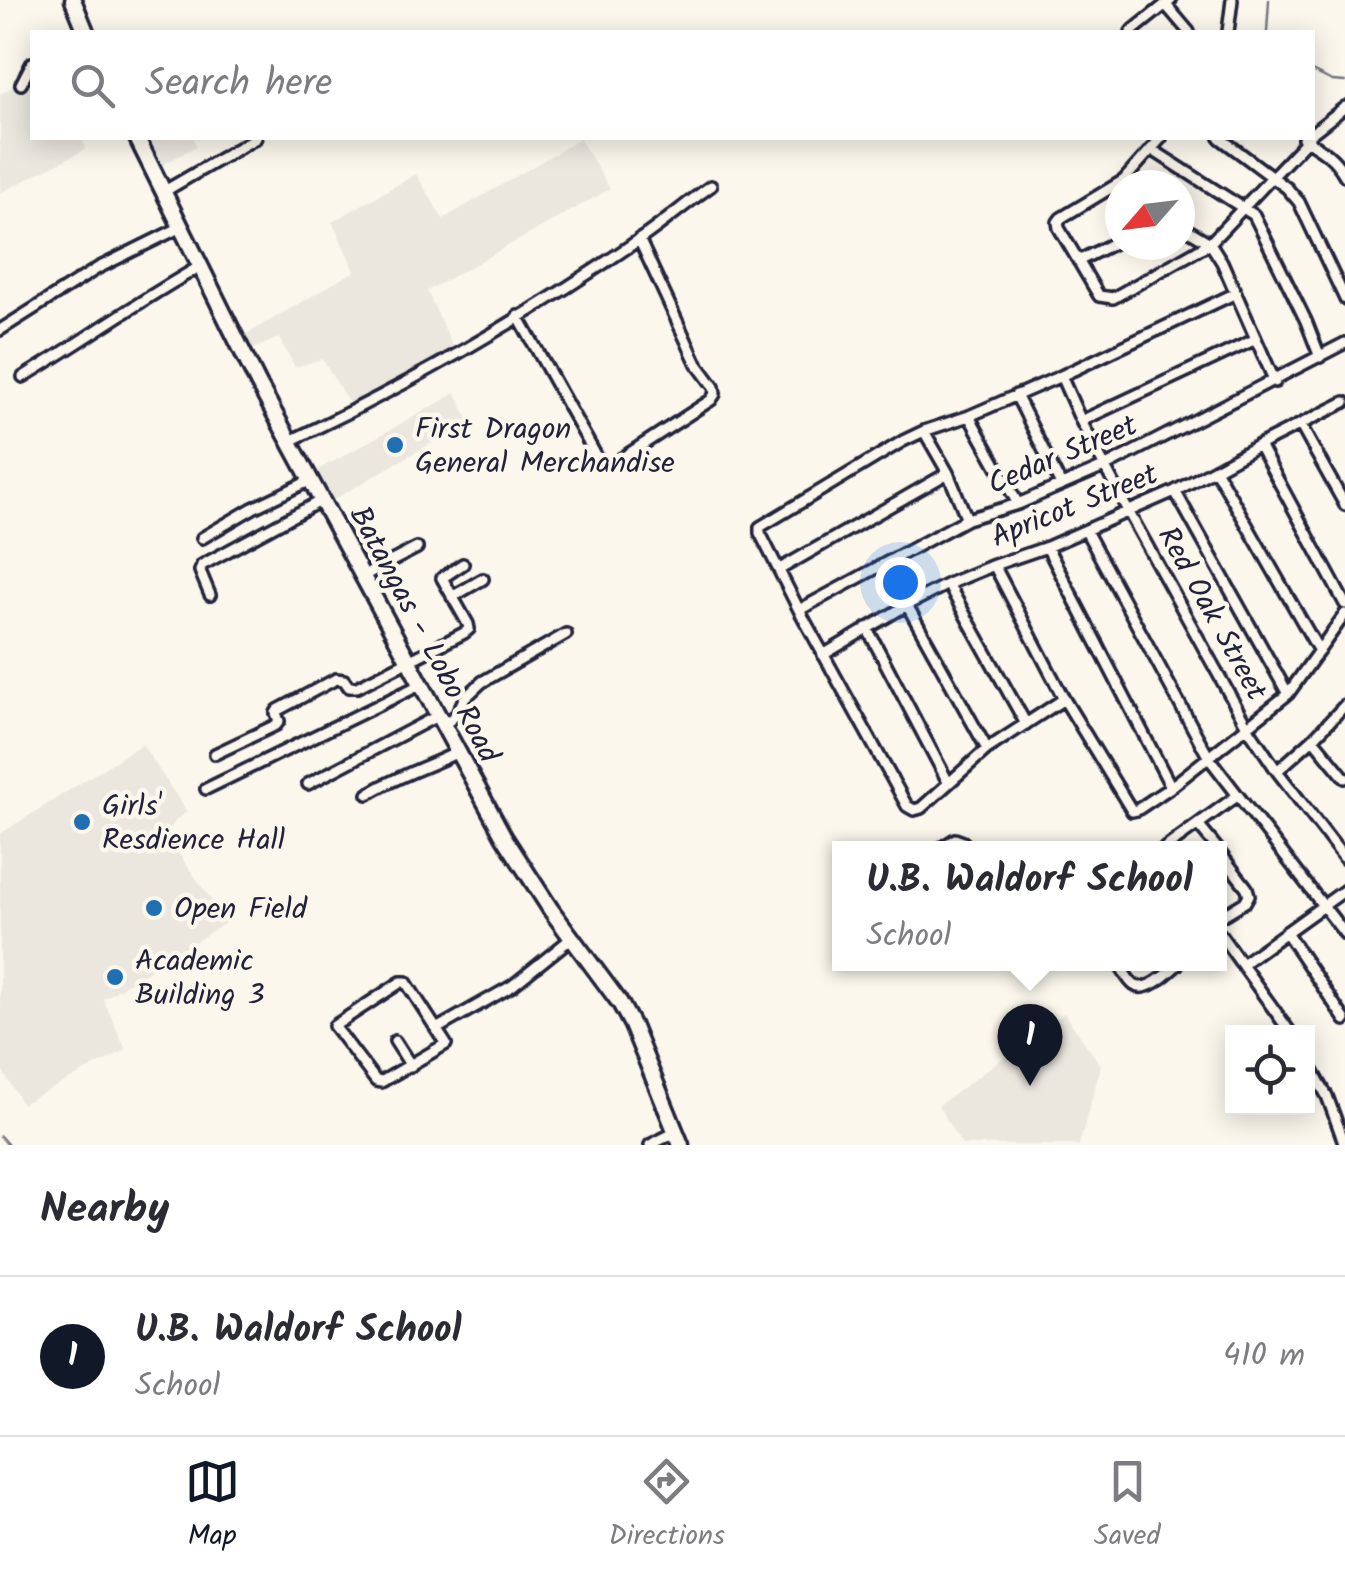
<!DOCTYPE html>
<html lang="en">
<head>
<meta charset="utf-8">
<style>
	:root { --surface:#fff; --page:#f2f2f3; --text:#2b2b33; --muted:#7c7c81; --line:#e1e1e2; --accent:#111827 }
	body { margin:0; font-family:Kalam,sans-serif; background:var(--page); color:var(--text) }
	.controls { position:absolute; right:30px; bottom:30px; display:grid; overflow:hidden; border-radius:0px; box-shadow:0 5px 25px #0003 }
	.controls button { width:90px; height:90px; display:grid; place-items:center; padding:0; border:0; border-bottom:2px solid var(--line); background:var(--surface); color:var(--text); font:50px sans-serif }
	.compass { position:absolute; left:1105px; top:170px; width:90px; height:90px; border-radius:50%; background:var(--surface); box-shadow:0 5px 25px #0003; rotate:242deg }
	.you { position:absolute; left:900px; top:582px; width:35px; height:35px; margin:-25px; border:8px solid #fff; border-radius:50%; background:#1a73e8; box-shadow:0 0 0 15px #1a73e833 }
	.badge { display:grid; place-items:center; width:65px; height:65px; border-radius:50%; background:var(--accent); color:#fff; font-size:32px; font-weight:700 }
	.pin { position:absolute; translate:-50% -82px; filter:drop-shadow(0 2px 5px #0008) }
	.pin::after { content:''; position:absolute; top:52px; width:35px; height:30px; background:inherit; clip-path:polygon(0 0,100% 0,50% 100%) }
	.popup { position:absolute; left:832px; top:841px; width:395px; height:130px; box-sizing:border-box; display:grid; place-content:center; border-radius:0px; background:var(--surface); filter:drop-shadow(0 2px 8px #0005); font-size:32px; white-space:nowrap; color:var(--muted) }
	.popup b { font-size:38px; color:var(--text) }
	.popup::after { content:''; position:absolute; left:50%; top:100%; margin-left:-20px; border:20px solid transparent; border-top-color:var(--surface) }
	.list { margin:0; padding:0; list-style:none }
	h2 { display:flex; justify-content:space-between; align-items:center; height:130px; margin:0; padding:0 40px; font-size:42px }
	h2 small { font-size:32px; font-weight:400; color:var(--muted) }
	.list li { display:grid; grid-template-columns:65px 1fr auto; gap:30px; align-items:center; box-sizing:border-box; height:160px; padding:0 40px; border-top:2px solid var(--line) }
	.list b { display:block; font-size:38px; white-space:nowrap }
	.list p { margin:0; font-size:32px; white-space:nowrap; color:var(--muted) }
	.list em { font-size:32px; font-style:normal; color:var(--muted) }
	.icon { flex:none; width:55px; height:55px; fill:none; stroke:currentColor; stroke-width:2; stroke-linecap:round; stroke-linejoin:round }
	.map { position:relative; flex:none; width:1345px; height:1145px; overflow:hidden }
	.search { position:absolute; background:var(--surface); box-shadow:0 5px 25px #0003; left:30px; right:30px; top:30px; height:110px; display:flex; align-items:center; gap:25px; box-sizing:border-box; padding:0 35px; border-radius:0px; color:var(--muted); font-size:38px }
	.sheet { height:290px; background:var(--surface) }
	nav { display:flex; justify-content:space-around; align-items:center; box-sizing:border-box; height:140px; border-top:2px solid var(--line); background:var(--surface); font-size:28px; color:var(--muted) }
	nav a { display:grid; justify-items:center; gap:5px }
	nav .on { color:var(--accent) }
	.map>svg:first-child { display:block }
</style>
</head>
<body>
<div class="map">
<svg width="1345" height="1145" viewBox="0 0 1345 1145">
	<rect width="100%" height="100%" fill="#fbf7ec"/>
	<filter id="ink" filterUnits="userSpaceOnUse"><feTurbulence type="fractalNoise" baseFrequency=".01" numOctaves="2"/><feDisplacementMap in="SourceGraphic" scale="20" xChannelSelector="R" yChannelSelector="G"/><feConvolveMatrix kernelMatrix="1 2 1 2 8 2 1 2 1" color-interpolation-filters="sRGB"/></filter>
	<g filter="url(#ink)">
		<path fill="#ebe7df" d="M 32,58 L 32,138 L 81,138 L 86,149 L 0,193 L 0,94 L 11,88 Z
			M 148,138 L 193,138 L 197,146 L 162,165 Z
			M 580,139 L 610,189 L 427,291 L 454,349 L 349,403 L 322,359 L 295,367 L 279,338 L 253,349 L 245,335 L 355,271 L 332,222 L 416,174 L 443,219 Z
			M 456,393 L 469,421 L 333,500 L 318,470 Z
			M 142,744 L 187,812 L 177,819 L 169,829 L 169,840 L 227,922 L 103,999 L 126,1050 L 22,1104 L 0,1066 L 0,834 Z
			M 1064,1013 L 1101,1066 L 1079,1145 L 962,1145 L 938,1106 Z"/>
		<g fill="none" stroke-linecap="round" stroke-linejoin="round">
			<path stroke="#787681" stroke-width="2.5" d="M 1267,32 L 1269,0
				M 1312,71 L 1332,81 L 1345,82
				M 0,1136 L 8,1145"/>
			<g stroke="#22223b" stroke-width="16">
				<path id="street" d="M 1166,5 L 1189,32
					M 1131,32 L 1171,0
					M 1228,32 L 1232,0
					M 21,84 L 32,63
					M 1312,133 L 1345,107
					M 1161,138 L 1124,180 L 1061,218 L 1058,222 L 1059,228 L 1099,296 L 1113,298 L 1210,243 L 1309,138
					M 1220,138 L 1287,188 L 1299,202 L 1345,299
					M 1303,138 C 1321,149 1335,157 1345,176
					M 1151,149 L 1254,215 L 1306,321 L 1320,357
					M 163,192 L 256,138
					M 1180,225 L 1210,243 L 1222,262 L 1275,382
					M 1078,261 L 1120,240
					M 518,316 L 599,461 L 606,465 L 616,462 L 711,400 L 715,394 L 714,387 L 697,364 L 639,239
					M 0,330 L 98,268 L 181,227
					M 1061,376 L 1081,421 L 1128,511 L 1248,728 L 1277,771 L 1345,859
					M 23,377 C 83,341 140,300 201,266
					M 1016,395 L 1061,485
					M 969,416 L 1018,504
					M 1081,421 L 1256,339
					M 1301,426 L 1345,505
					M 924,431 L 948,473 L 967,519
					M 290,441 C 413,383 531,314 643,237 C 666,221 688,202 711,186
					M 1259,445 L 1345,604
					M 1215,469 L 1319,651
					M 1175,491 L 1288,694
					M 1086,531 L 1209,758 L 1345,934
					M 202,538 L 253,508 L 311,480
					M 1047,547 L 1171,787
					M 994,565 L 1064,699 L 1132,811 L 1137,810 L 1171,787 L 1288,694 L 1345,614
					M 780,569 L 948,473
					M 363,576 L 417,548
					M 948,584 L 1026,724
					M 210,595 L 200,571 L 202,565 L 322,500
					M 452,597 L 483,579
					M 907,605 L 987,749
					M 799,610 L 967,519 L 1018,504 L 1106,466 L 1345,343
					M 867,628 L 948,782
					M 823,655 L 907,605 L 948,584 L 994,565 L 1047,547 L 1175,491 L 1259,445 L 1345,402
					M 1064,699 L 987,749 L 921,808 L 914,810 L 907,806 L 799,610 L 760,533 L 760,527 L 903,441 L 924,431 L 969,416 L 1061,376 L 1236,293
					M 444,725 L 457,714 L 464,699 L 482,682 L 566,634
					M 1313,739 L 1345,778
					M 215,754 L 276,725 L 279,721 L 276,713 L 278,710 L 336,679 L 344,680 L 349,687 L 357,687 L 464,633 L 469,629 L 468,624 L 442,578 L 463,564
					M 1277,771 L 1313,739 L 1345,705
					M 308,784 L 439,715
					M 206,789 L 422,684
					M 368,794 C 397,776 428,767 458,752
					M 1198,825 L 1217,848
					M 941,848 L 955,839 L 963,842 L 967,848
					M 1165,848 L 1237,796
					M 1220,853 L 1247,888 L 1249,895 L 1245,902 L 1220,917
					M 1286,932 L 1345,1020
					M 1220,934 L 1290,1032
					M 1119,964 C 1123,970 1128,981 1134,985 C 1147,994 1169,972 1178,964
					M 1242,964 L 1345,890
					M 401,982 L 406,982 L 446,1044 L 381,1082 L 376,1081 L 334,1026 Z
					M 438,1028 L 512,986 L 573,937
					M 395,1041 L 411,1066
					M 1308,1062 L 1327,1096 L 1345,1145
					M 650,1145 L 674,1133"/>
			</g>
			<g stroke="#22223b" stroke-width="21">
				<path id="primary" d="M 73,0 L 86,32
					M 137,138 L 258,383 L 504,837 L 551,910 L 620,1003 L 632,1025 L 681,1145"/>
			</g>
			<use href="#street" stroke="#fbf7ec" stroke-width="9"/>
			<use href="#primary" stroke="#fbf7ec" stroke-width="14"/>
		</g>
	</g>
	<g fill="#1f6fb2" stroke="#fbf7ec" stroke-width="4">
		<circle cx="395" cy="445" r="10"/>
		<circle cx="82" cy="822" r="10"/>
		<circle cx="154" cy="908" r="10"/>
		<circle cx="115" cy="977" r="10"/>
	</g>
	<g text-anchor="middle" stroke-width="9" stroke-linejoin="round" paint-order="stroke">
		<g font-size="30" fill="#22223b" stroke="#fbf7ec" text-anchor="start">
			<text x="415" y="438">First Dragon<tspan x="415" dy="34">General Merchandise</tspan></text>
			<text x="102" y="815">Girls'<tspan x="102" dy="34">Resdience Hall</tspan></text>
			<text x="174" y="918">Open Field</text>
			<text x="135" y="970">Academic<tspan x="135" dy="34">Building 3</tspan></text>
		</g>
		<g font-size="30" fill="#22223b" stroke="#fbf7ec">
			<text transform="translate(1062 454) rotate(-23)" y="10">Cedar Street</text>
			<text transform="translate(1074 505) rotate(-22)" y="10">Apricot Street</text>
			<text transform="translate(1213 613) rotate(61)" y="10">Red Oak Street</text>
			<text transform="translate(425 634) rotate(62)" y="10">Batangas - Lobo Road</text>
		</g>
	</g>
</svg>
<div class="controls">
<button><svg class="icon" aria-label="locate" viewBox="0 0 24 24"><circle cx="12" cy="12" r="6"/><path d="M12 2v4M12 18v4M2 12h4M18 12h4"/></svg></button>
</div>
<svg class="compass" viewBox="-18 -18 36 36"><path d="M0-13l5 13h-10z" fill="#e53935"/><path d="M0 13l5-13h-10z" fill="#7c7c81"/></svg>
<div class="you"></div>
<div class="pin badge" style="left:1030px;top:1086px">1</div>
<div class="popup"><b>U.B. Waldorf School</b>School</div>
<div class="search"><svg class="icon" aria-label="search" viewBox="0 0 24 24"><circle cx="10" cy="10" r="6"/><path d="M15 15l6 6"/></svg>Search here</div>
</div>
<section class="sheet">
<h2>Nearby<small></small></h2>
<ul class="list">
<li><span class="badge">1</span><div><b>U.B. Waldorf School</b><p>School</p></div><em>410 m</em></li>
</ul>
</section>
<nav>
<a class="on"><svg class="icon" aria-label="map" viewBox="0 0 24 24"><path d="M3 6l6-2 6 2 6-2v14l-6 2-6-2-6 2zM9 4v14M15 6v14"/></svg>Map</a>
<a><svg class="icon" aria-label="directions" viewBox="0 0 24 24"><path d="M12 3l9 9-9 9-9-9zM9 14v-3h6M13 9l2 2-2 2"/></svg>Directions</a>
<a><svg class="icon" aria-label="saved" viewBox="0 0 24 24"><path d="M7 4h10v16l-5-4-5 4z"/></svg>Saved</a>
</nav>
</body>
</html>
